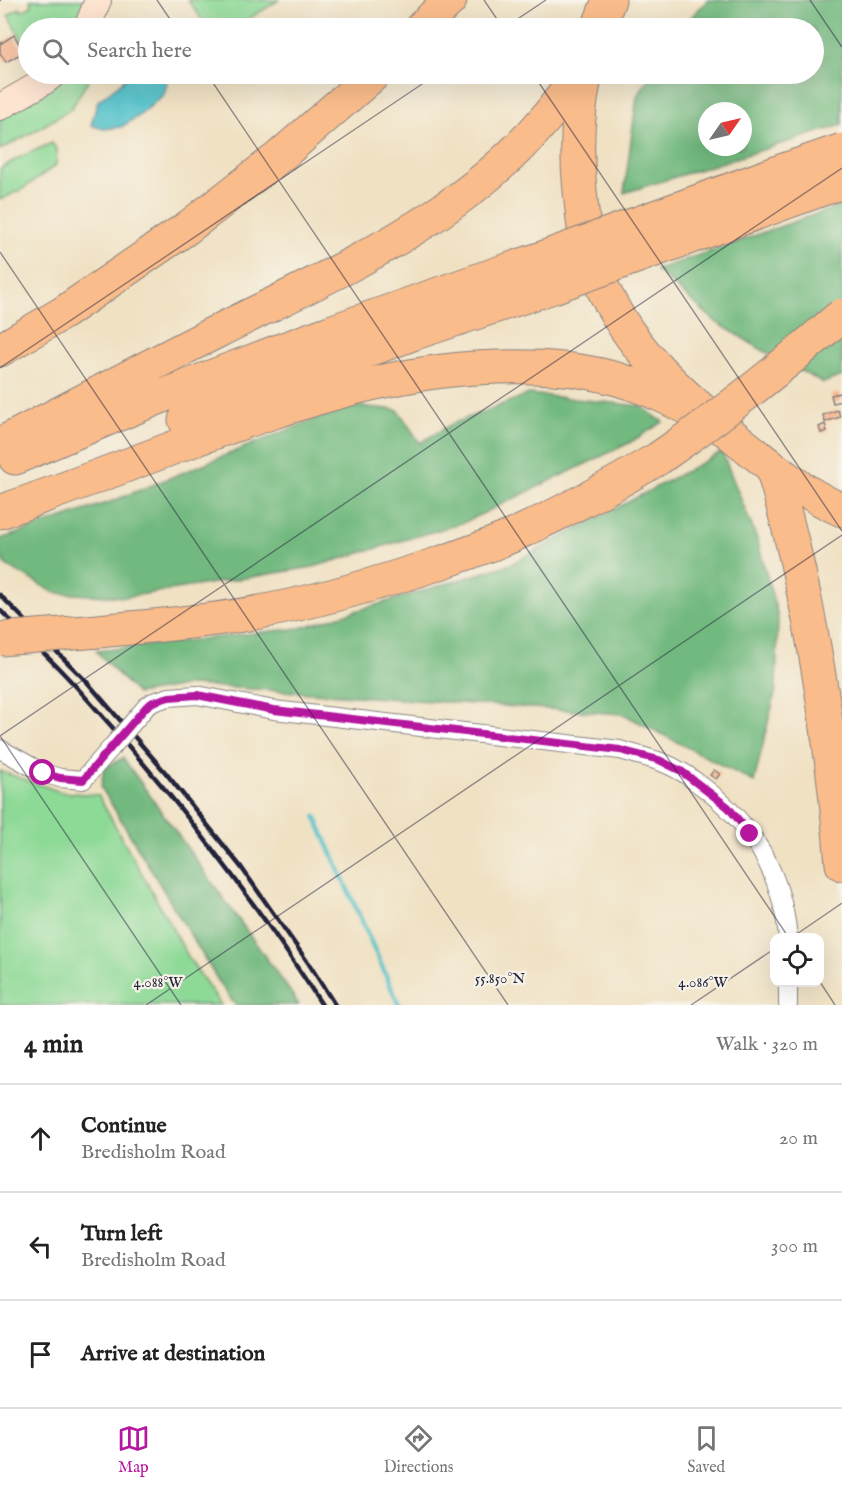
<!DOCTYPE html>
<html lang="en">
<head>
<meta charset="utf-8">
<style>
	:root { --surface:#fff; --page:#f6f6f6; --text:#222; --muted:#767676; --line:#e0e0e0; --accent:#b5179e }
	body { margin:0; font-family:"IM FELL English",serif; background:var(--page); color:var(--text) }
	.controls { position:absolute; right:18px; bottom:18px; display:grid; overflow:hidden; border-radius:12px; box-shadow:0 6px 24px #0002 }
	.controls button { width:54px; height:54px; display:grid; place-items:center; padding:0; border:0; border-bottom:2px solid var(--line); background:var(--surface); color:var(--text); font:30px sans-serif }
	.compass { position:absolute; left:698px; top:102px; width:54px; height:54px; border-radius:50%; background:var(--surface); box-shadow:0 6px 24px #0002; rotate:56deg }
	.stop { position:absolute; width:18px; height:18px; margin:-14px; border:4px solid #b5179e; border-radius:50%; background:#fff }
	.stop.end { background:#b5179e; border-color:#fff; box-shadow:0 2px 6px #0008 }
	.list { margin:0; padding:0; list-style:none }
	h2 { display:flex; justify-content:space-between; align-items:center; height:78px; margin:0; padding:0 24px; font-size:26px }
	h2 small { font-size:20px; font-weight:400; color:var(--muted) }
	.list li { display:grid; grid-template-columns:39px 1fr auto; gap:18px; align-items:center; box-sizing:border-box; height:108px; padding:0 24px; border-top:2px solid var(--line) }
	.list b { display:block; font-size:22px; white-space:nowrap }
	.list p { margin:0; font-size:20px; white-space:nowrap; color:var(--muted) }
	.list em { font-size:20px; font-style:normal; color:var(--muted) }
	.icon { flex:none; width:33px; height:33px; fill:none; stroke:currentColor; stroke-width:2; stroke-linecap:round; stroke-linejoin:round }
	.map { position:relative; flex:none; width:842px; height:1005px; overflow:hidden }
	.search { position:absolute; background:var(--surface); box-shadow:0 6px 24px #0002; left:18px; right:18px; top:18px; height:66px; display:flex; align-items:center; gap:15px; box-sizing:border-box; padding:0 21px; border-radius:33px; color:var(--muted); font-size:22px }
	.sheet { height:402px; background:var(--surface) }
	nav { display:flex; justify-content:space-around; align-items:center; box-sizing:border-box; height:84px; border-top:2px solid var(--line); background:var(--surface); font-size:16px; color:var(--muted) }
	nav a { display:grid; justify-items:center; gap:3px }
	nav .on { color:var(--accent) }
	.map>svg:first-child { display:block }
</style>
</head>
<body>
<div class="map">
<svg width="842" height="1005" viewBox="0 0 842 1005">
	<rect width="100%" height="100%" fill="#f7f3e8"/>
	<filter id="ink" filterUnits="userSpaceOnUse"><feTurbulence type="fractalNoise" baseFrequency=".0167" numOctaves="2"/><feDisplacementMap in="SourceGraphic" scale="12" xChannelSelector="R" yChannelSelector="G"/><feConvolveMatrix kernelMatrix="1 2 1 2 8 2 1 2 1" color-interpolation-filters="sRGB"/></filter>
	<filter id="wash" filterUnits="userSpaceOnUse"><feTurbulence type="fractalNoise" baseFrequency=".008" numOctaves="4" result="noise"/><feDisplacementMap in="SourceGraphic" scale="24" xChannelSelector="R" yChannelSelector="G"/><feGaussianBlur stdDeviation="1.35" result="paint"/><feColorMatrix in="noise" values="0 0 0 0 0 0 0 0 0 0 0 0 0 0 0 0 0 1.4 0 .05"/><feComposite in="paint" operator="in"/></filter>
	<g filter="url(#wash)">
		<rect width="100%" height="100%" fill="#f0e1c3"/>
		<path fill="#8dd996" stroke="#587e68" stroke-width="1.5" d="M 30,0 L 87,0 L 74,28 L 28,28 L 28,51 L 8,15 L 20,8 L 22,11 L 32,6 Z
			M 188,0 L 279,0 L 234,28 L 208,28 Z
			M 68,74 L 92,74 L 71,109 L 35,131 L 0,150 L 0,119 L 42,94 Z
			M 52,143 L 57,150 L 56,165 L 24,188 L 0,200 L 0,169 L 18,158 Z
			M 0,771 L 61,792 L 98,795 L 189,958 L 221,1005 L 0,1005 Z"/>
		<path fill="#72b97f" stroke="#4a6e5d" stroke-width="1.5" fill-rule="evenodd" d="M 708,0 L 842,0 L 842,125 L 624,193 L 637,96 L 652,74 L 814,74 L 814,28 L 684,28 L 693,15 ZM 707,111 L 743,111 L 743,147 L 707,147 Z
			M 842,205 L 842,376 L 823,383 L 767,353 L 716,322 L 656,270 Z
			M 529,394 L 641,406 L 663,422 L 629,443 L 465,522 L 313,567 L 126,597 L 55,593 L 6,565 L 0,555 L 0,539 L 113,501 L 349,405 L 398,410 L 420,443 L 452,424 Z
			M 722,452 L 757,539 L 778,617 L 776,689 L 754,782 L 623,714 L 191,685 L 137,694 L 96,651 L 300,628 L 511,564 Z
			M 123,758 L 289,990 L 299,1005 L 235,1005 L 219,982 L 101,787 L 104,768 Z"/>
		<path fill="#54c2cb" stroke="#3b7283" stroke-width="1.5" d="M 128,74 L 162,74 L 167,83 L 164,94 L 139,116 L 121,127 L 104,129 L 91,125 L 98,101 L 121,83 Z"/>
		<g fill="none" stroke-linecap="round" stroke-linejoin="round">
			<path stroke="#54c2cb" stroke-width="4.5" d="M 315,816 L 399,1005"/>
		</g>
		<g id="blocks">
			<path fill="#f6af87" d="M 14,35 L 24,52 L 6,62 L 0,53 L 0,44 Z
				M 840,393 L 841,401 L 833,403 L 831,395 Z
				M 838,410 L 840,417 L 825,422 L 823,415 Z
				M 825,424 L 827,431 L 821,433 L 819,427 Z
				M 714,770 L 720,774 L 716,779 L 710,775 Z"/>
		</g>
	</g>
	<g filter="url(#ink)">
		<use href="#blocks" fill-opacity="0" stroke="#89827f" stroke-width="1.5"/>
		<g fill="none" stroke-linecap="round" stroke-linejoin="round">
			<g stroke="#89827f" stroke-width="20">
				<path id="street" d="M 140,714 L 146,707 L 153,702 L 169,697 L 197,695 L 274,710 L 620,750 C 640,756 662,760 680,771 C 687,774 693,780 699,784 C 752,823 782,872 788,938
					M 0,749 L 43,773 L 60,778 L 83,780 L 111,748
					M 788,1005 L 788,982"/>
			</g>
			<g stroke="#89827f" stroke-width="28">
				<path id="secondary" d="M 87,28 L 98,0
					M 0,107 L 45,81 L 54,74"/>
			</g>
			<g stroke="#89827f" stroke-width="35">
				<path id="highway" d="M 421,28 L 450,0
					M 598,28 L 609,0
					M 586,74 C 577,111 576,152 580,191 C 582,209 583,227 587,245 C 611,332 669,385 737,439 C 770,466 803,493 842,510
					M 0,350 L 63,313 L 187,228 L 279,157 L 374,74
					M 185,420 L 278,384 L 412,334 L 553,287
					M 0,444 C 73,407 144,368 218,331 C 350,265 496,205 578,74
					M 15,458 C 63,438 111,417 158,398 C 285,346 415,302 545,257
					M 772,467 C 810,596 831,730 842,864
					M 0,512 C 64,489 128,465 191,441 C 291,405 391,369 498,367 C 533,366 567,367 601,375 C 648,385 688,408 729,432
					M 99,631 C 159,625 220,621 280,608 C 333,597 386,581 437,564 C 463,555 489,546 514,535 C 564,512 612,486 659,458"/>
			</g>
			<use href="#street" stroke="#fff" stroke-width="18"/>
			<use href="#secondary" stroke="#fde4d1" stroke-width="26"/>
			<use href="#highway" stroke="#fabc8b" stroke-width="33"/>
			<path stroke="#22223b" stroke-width="4.5" d="M 0,595 L 87,682 L 165,772 L 241,867 L 309,964 L 335,1005
				M 0,610 C 27,637 55,663 80,691 C 169,789 251,894 322,1005"/>
			<g stroke="#89827f" stroke-width="20" stroke-linecap="butt">
				<path id="street-bridge" d="M 111,748 L 140,714"/>
			</g>
			<g stroke="#89827f" stroke-width="35" stroke-linecap="butt">
				<path id="highway-bridge" d="M 545,257 L 784,170 L 842,150
					M 553,287 L 842,182
					M 659,458 C 723,414 784,366 842,315
					M 0,639 L 99,631"/>
			</g>
			<use href="#street-bridge" stroke="#fff" stroke-width="18"/>
			<use href="#highway-bridge" stroke="#fabc8b" stroke-width="33"/>
		</g>
	</g>
	<g fill="none" stroke-linecap="round" stroke-linejoin="round" filter="url(#ink)">
		<path stroke="#b5179e" stroke-width="8" d="M 43,773 L 60,778 L 83,780 L 146,707 L 153,702 L 169,697 L 197,695 L 274,710 L 620,750 L 659,760 L 681,771 L 728,807 L 750,834"/>
	</g>
	<path fill="none" stroke="#22223b" stroke-width="1.5" stroke-opacity="0.45" d="M 157,0 L 176,28M 484,0 L 503,28M 810,0 L 842,47M 0,1 L 1,0M 504,28 L 546,0M 207,74 L 789,938M 533,74 L 842,531M 0,252 L 508,1005M 0,368 L 437,74M 0,736 L 842,168M 0,736 L 181,1005M 791,938 L 842,903M 820,982 L 835,1005M 146,1005 L 842,535M 691,1005 L 774,949"/>
	<g font-size="15" text-anchor="middle" fill="#22223b" stroke="#f7f3e8" stroke-width="4.5" stroke-linejoin="round" paint-order="stroke">
		<text x="500" y="983">55.850°N</text>
		<text x="158" y="987">4.088°W</text>
		<text x="703" y="987">4.086°W</text>
	</g>
</svg>
<div class="controls">
<button><svg class="icon" aria-label="locate" viewBox="0 0 24 24"><circle cx="12" cy="12" r="6"/><path d="M12 2v4M12 18v4M2 12h4M18 12h4"/></svg></button>
</div>
<svg class="compass" viewBox="-18 -18 36 36"><path d="M0-13l5 13h-10z" fill="#e53935"/><path d="M0 13l5-13h-10z" fill="#767676"/></svg>
<div class="stop" style="left:43px;top:773px"></div>
<div class="stop end" style="left:750px;top:834px"></div>
<div class="search"><svg class="icon" aria-label="search" viewBox="0 0 24 24"><circle cx="10" cy="10" r="6"/><path d="M15 15l6 6"/></svg>Search here</div>
</div>
<section class="sheet">
<h2>4 min<small>Walk · 320 m</small></h2>
<ul class="list">
<li><svg class="icon" aria-label="ahead" viewBox="0 0 24 24"><path d="M12 20V5M6 11l6-6 6 6"/></svg><div><b>Continue</b><p>Bredisholm Road</p></div><em>20 m</em></li>
<li><svg class="icon" aria-label="left" viewBox="0 0 24 24"><path d="M17 20v-9H6M10 6l-5 5 5 5"/></svg><div><b>Turn left</b><p>Bredisholm Road</p></div><em>300 m</em></li>
<li><svg class="icon" aria-label="arrive" viewBox="0 0 24 24"><path d="M6 21V4h12l-3 4 3 4H6"/></svg><div><b>Arrive at destination</b></div></li>
</ul>
</section>
<nav>
<a class="on"><svg class="icon" aria-label="map" viewBox="0 0 24 24"><path d="M3 6l6-2 6 2 6-2v14l-6 2-6-2-6 2zM9 4v14M15 6v14"/></svg>Map</a>
<a><svg class="icon" aria-label="directions" viewBox="0 0 24 24"><path d="M12 3l9 9-9 9-9-9zM9 14v-3h6M13 9l2 2-2 2"/></svg>Directions</a>
<a><svg class="icon" aria-label="saved" viewBox="0 0 24 24"><path d="M7 4h10v16l-5-4-5 4z"/></svg>Saved</a>
</nav>
</body>
</html>
